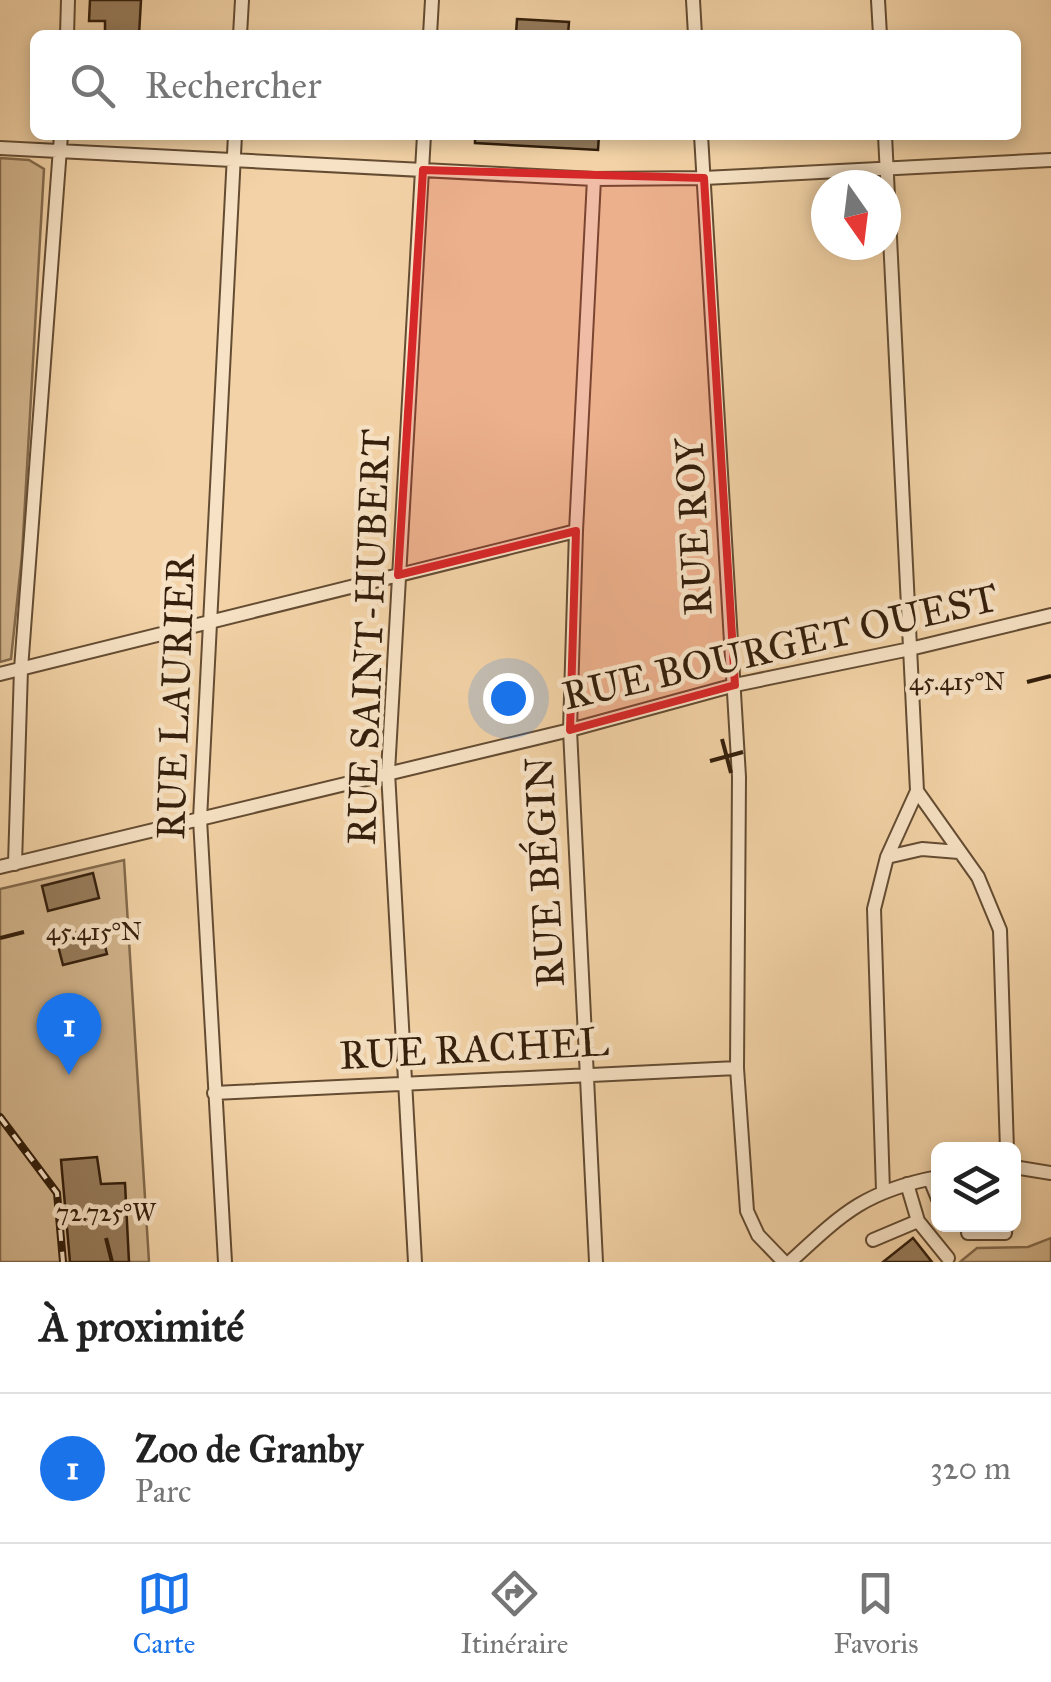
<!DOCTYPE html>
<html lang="fr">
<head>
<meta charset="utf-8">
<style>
	:root { --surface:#fff; --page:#f2f2f2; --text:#222; --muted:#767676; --line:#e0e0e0; --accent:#1a73e8 }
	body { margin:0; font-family:"IM FELL Great Primer",serif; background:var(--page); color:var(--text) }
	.controls { position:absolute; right:30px; bottom:30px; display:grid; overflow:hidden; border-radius:15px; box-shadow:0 5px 15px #0003 }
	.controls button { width:90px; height:90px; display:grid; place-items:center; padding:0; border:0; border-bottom:2px solid var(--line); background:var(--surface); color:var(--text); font:50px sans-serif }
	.compass { position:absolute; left:811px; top:170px; width:90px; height:90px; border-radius:50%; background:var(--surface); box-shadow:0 5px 15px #0003; rotate:166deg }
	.you { position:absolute; left:508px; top:698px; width:35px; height:35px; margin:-25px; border:8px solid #fff; border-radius:50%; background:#1a73e8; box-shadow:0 0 0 15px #1a73e833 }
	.badge { display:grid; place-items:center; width:65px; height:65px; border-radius:50%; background:var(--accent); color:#fff; font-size:32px; font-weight:700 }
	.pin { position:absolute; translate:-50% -82px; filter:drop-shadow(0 2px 5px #0008) }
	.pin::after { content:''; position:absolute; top:52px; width:35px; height:30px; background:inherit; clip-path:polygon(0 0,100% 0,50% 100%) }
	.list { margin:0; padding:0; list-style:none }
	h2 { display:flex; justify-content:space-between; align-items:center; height:130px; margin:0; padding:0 40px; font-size:42px }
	h2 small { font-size:32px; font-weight:400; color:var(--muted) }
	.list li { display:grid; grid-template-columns:65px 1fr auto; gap:30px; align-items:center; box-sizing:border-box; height:150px; padding:0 40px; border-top:2px solid var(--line) }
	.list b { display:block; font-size:38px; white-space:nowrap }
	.list p { margin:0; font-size:32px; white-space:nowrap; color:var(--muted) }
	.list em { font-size:32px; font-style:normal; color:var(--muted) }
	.icon { flex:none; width:55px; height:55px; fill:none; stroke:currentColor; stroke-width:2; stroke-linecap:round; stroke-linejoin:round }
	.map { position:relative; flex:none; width:1051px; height:1262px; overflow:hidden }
	.search { position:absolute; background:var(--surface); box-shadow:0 5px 15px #0003; left:30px; right:30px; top:30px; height:110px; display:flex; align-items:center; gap:25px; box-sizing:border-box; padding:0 35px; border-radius:15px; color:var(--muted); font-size:38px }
	.sheet { height:280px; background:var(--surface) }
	nav { display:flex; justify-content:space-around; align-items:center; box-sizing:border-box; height:140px; border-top:2px solid var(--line); background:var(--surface); font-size:28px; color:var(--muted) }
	nav a { display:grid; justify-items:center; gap:5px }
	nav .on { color:var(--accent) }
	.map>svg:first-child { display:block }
</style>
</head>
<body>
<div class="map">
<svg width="1051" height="1262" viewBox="0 0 1051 1262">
	<rect width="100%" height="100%" fill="#f2d2a6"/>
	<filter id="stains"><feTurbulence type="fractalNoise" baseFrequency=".002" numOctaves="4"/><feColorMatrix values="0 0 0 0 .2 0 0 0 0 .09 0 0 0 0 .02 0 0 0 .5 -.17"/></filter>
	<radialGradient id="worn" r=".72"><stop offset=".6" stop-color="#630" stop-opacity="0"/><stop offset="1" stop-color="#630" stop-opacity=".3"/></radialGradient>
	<path fill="#d2b48c" stroke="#836a4c" stroke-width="2.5" d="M 0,158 L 29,160 L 44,169 L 22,555 L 11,659 L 0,662 Z
		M 124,860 L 149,1262 L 0,1262 L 0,889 Z
		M 1051,1238 L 1051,1262 L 960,1262 L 977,1248 L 1028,1247 Z"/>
	<path fill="#977c5c" stroke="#341f0c" stroke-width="2.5" d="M 90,0 L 141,0 L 139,35 L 105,35 L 105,21 L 89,21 Z
		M 517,19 L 569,22 L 568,35 L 516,35 Z
		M 475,135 L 599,135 L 598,150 L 475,143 Z
		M 93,873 L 99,898 L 48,911 L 42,886 Z
		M 100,926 L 107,954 L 63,965 L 56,938 Z
		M 97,1157 L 101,1184 L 125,1183 L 129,1262 L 70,1262 L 61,1160 Z
		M 913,1238 L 932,1262 L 883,1262 Z"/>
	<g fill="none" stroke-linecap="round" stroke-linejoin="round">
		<g stroke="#644c32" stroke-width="16">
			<path id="minor" d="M 693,0 L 695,35
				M 878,0 L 880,35
				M 67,35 L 68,0
				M 240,35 L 242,0
				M 430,35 L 432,0
				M 701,135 L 739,777 L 737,1068 L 747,1211 L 758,1235 L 784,1262
				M 0,148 L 594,179 L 704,178 L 1051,160
				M 594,179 L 576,531 L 570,730 L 596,1262
				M 0,674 L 576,531
				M 917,791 L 978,877 L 1000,930 L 1007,1150
				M 887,857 L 922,849 L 959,852
				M 15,864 L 21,669 L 61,135
				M 0,867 L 570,730 L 735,685 L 910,649 L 1051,615
				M 214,1093 L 737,1068
				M 1014,1167 L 1051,1173
				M 930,1179 L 938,1199
				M 907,1184 L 918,1221 L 948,1258
				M 883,1191 L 874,909 L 887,857 L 917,791 L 885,135
				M 968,1233 L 1005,1233 L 1006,1224
				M 873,1240 L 918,1221
				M 225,1262 L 200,819 L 235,135
				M 415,1262 L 388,772 L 424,135
				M 790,1262 C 843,1213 865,1191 938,1177"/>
		</g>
		<use href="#minor" stroke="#f7e2c5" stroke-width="12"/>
		<g stroke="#341f0c" stroke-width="8">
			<path id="rail" d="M 0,1117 L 57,1193 L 63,1262"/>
		</g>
		<use href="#rail" stroke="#f7e2c5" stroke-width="4" stroke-dasharray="11" stroke-linecap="butt"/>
	</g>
	<path fill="#d62828" fill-opacity="0.2" stroke="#d62828" stroke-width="8" stroke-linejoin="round" d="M 423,170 L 704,178 L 735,685 L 570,730 L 576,531 L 398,575 Z"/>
	<path fill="none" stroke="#341f0c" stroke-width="4" d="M 1027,682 L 1051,676M 722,739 L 731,773M 710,761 L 743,752M 0,938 L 24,932M 106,1238 L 112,1262"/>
	<g text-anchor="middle" stroke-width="9" stroke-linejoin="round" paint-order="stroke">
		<g font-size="40" fill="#341f0c" stroke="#f7e2c5">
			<text transform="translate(693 527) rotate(-93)" y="14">RUE ROY</text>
			<text transform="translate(368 637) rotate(-88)" y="14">RUE SAINT-HUBERT</text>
			<text transform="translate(780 646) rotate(-13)" y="14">RUE BOURGET OUEST</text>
			<text transform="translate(175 697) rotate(-88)" y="14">RUE LAURIER</text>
			<text transform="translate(544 872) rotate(-93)" y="14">RUE BÉGIN</text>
			<text transform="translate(474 1048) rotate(-3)" y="14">RUE RACHEL</text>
		</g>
	</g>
	<g font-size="25" text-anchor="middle" fill="#341f0c" stroke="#f7e2c5" stroke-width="9" stroke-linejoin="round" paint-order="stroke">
		<text x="957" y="690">45.415°N</text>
		<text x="94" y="940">45.415°N</text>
		<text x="106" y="1221">72.725°W</text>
	</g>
	<rect width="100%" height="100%" filter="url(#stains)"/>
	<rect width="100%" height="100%" fill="url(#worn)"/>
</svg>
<div class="controls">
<button><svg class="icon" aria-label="layers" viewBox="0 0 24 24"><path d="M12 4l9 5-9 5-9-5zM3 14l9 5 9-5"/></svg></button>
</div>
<svg class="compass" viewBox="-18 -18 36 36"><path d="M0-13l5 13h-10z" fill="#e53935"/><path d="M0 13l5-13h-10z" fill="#767676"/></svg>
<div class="you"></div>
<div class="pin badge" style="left:69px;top:1075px">1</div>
<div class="search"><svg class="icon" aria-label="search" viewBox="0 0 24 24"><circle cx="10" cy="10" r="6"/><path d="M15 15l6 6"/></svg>Rechercher</div>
</div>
<section class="sheet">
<h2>À proximité<small></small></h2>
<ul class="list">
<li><span class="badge">1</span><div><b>Zoo de Granby</b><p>Parc</p></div><em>320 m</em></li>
</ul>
</section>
<nav>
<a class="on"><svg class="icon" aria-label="map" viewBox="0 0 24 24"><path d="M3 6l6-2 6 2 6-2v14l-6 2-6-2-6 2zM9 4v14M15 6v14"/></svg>Carte</a>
<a><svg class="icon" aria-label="directions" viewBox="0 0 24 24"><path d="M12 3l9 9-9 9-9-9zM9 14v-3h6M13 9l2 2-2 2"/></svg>Itinéraire</a>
<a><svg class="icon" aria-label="saved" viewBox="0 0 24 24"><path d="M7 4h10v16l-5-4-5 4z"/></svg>Favoris</a>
</nav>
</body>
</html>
